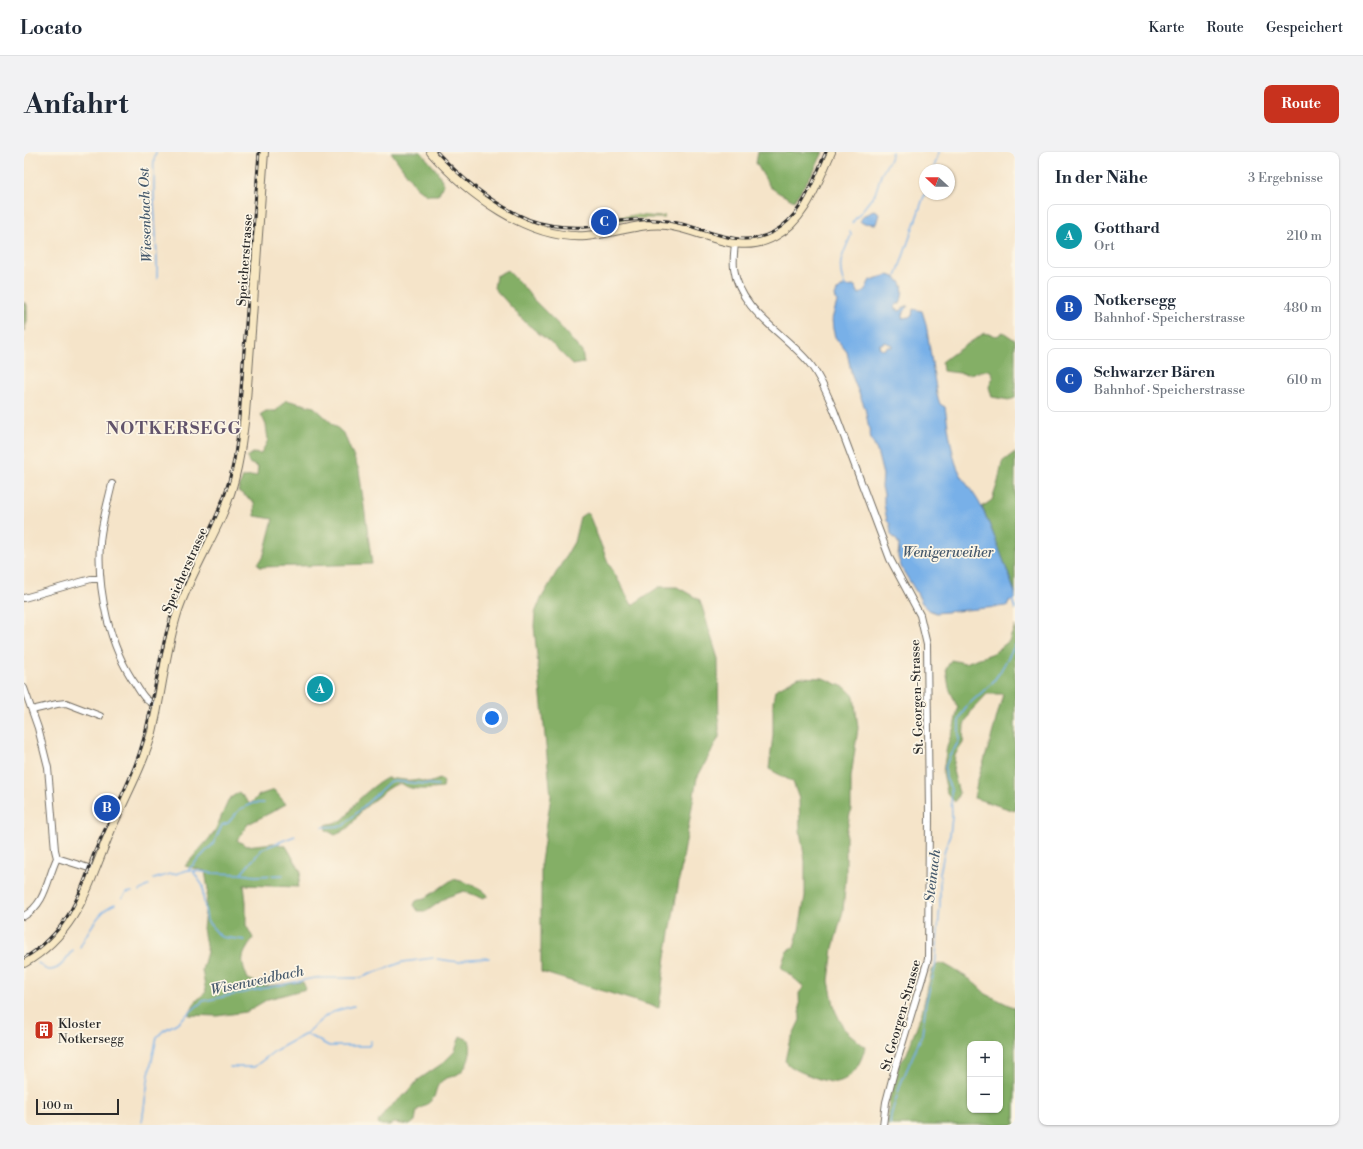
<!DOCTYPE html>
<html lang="de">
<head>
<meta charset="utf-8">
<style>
	:root { --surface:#fff; --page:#f2f2f3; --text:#1f2937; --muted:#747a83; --line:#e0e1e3; --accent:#c8321e }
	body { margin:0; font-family:"Libre Bodoni",serif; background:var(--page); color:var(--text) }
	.controls { position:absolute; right:12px; bottom:12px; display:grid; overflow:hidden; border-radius:8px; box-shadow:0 1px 3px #0004 }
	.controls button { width:36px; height:36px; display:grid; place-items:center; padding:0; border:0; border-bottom:1px solid var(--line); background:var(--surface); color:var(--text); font:20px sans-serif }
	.compass { position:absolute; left:895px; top:12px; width:36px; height:36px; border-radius:50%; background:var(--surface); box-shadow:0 1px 3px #0004; rotate:291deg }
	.scale { position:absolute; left:12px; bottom:10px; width:83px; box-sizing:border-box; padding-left:4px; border:2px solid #2b2b2b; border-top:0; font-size:11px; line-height:14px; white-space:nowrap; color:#2b2b2b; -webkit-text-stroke:3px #fcf5e5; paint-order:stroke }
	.you { position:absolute; left:468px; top:566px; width:14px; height:14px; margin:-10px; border:3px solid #fff; border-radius:50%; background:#1a73e8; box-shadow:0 0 0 6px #1a73e833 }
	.badge { display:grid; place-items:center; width:26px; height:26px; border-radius:50%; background:var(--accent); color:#fff; font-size:13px; font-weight:700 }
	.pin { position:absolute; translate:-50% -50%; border:2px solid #fff; box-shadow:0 1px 4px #0006 }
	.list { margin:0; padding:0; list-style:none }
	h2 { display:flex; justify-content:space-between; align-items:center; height:52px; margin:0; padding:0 16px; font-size:17px }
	h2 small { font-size:13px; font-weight:400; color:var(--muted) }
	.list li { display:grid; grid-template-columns:26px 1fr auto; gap:12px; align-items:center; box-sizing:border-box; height:64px; margin:0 8px 8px; padding:0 8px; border:1px solid var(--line); border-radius:8px }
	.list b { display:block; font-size:15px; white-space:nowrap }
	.list p { margin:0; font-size:13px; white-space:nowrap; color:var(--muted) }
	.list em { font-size:13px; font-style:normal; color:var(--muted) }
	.map { position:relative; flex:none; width:991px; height:973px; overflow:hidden; border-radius:8px }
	header { display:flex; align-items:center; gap:24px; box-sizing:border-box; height:56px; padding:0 20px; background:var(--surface); border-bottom:1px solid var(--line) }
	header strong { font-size:19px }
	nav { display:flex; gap:22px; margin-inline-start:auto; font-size:14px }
	.intro { display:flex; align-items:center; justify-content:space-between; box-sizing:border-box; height:96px; padding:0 24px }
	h1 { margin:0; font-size:28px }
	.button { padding:10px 18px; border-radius:8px; background:var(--accent); color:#fff; font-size:14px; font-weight:700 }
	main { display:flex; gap:24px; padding:0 24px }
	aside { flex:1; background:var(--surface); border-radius:8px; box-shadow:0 1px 3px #0004 }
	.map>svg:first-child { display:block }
</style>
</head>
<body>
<header>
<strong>Locato</strong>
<nav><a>Karte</a><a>Route</a><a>Gespeichert</a></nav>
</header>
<div class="intro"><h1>Anfahrt</h1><a class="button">Route</a></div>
<main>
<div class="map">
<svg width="991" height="973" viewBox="0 0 991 973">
	<rect width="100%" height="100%" fill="#fcf5e5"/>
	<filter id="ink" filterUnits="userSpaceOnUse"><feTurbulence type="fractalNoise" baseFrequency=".025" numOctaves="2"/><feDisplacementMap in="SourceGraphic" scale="8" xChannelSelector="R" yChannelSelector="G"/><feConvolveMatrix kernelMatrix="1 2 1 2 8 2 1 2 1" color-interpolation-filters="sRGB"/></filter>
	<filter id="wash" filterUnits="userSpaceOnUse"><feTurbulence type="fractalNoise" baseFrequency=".012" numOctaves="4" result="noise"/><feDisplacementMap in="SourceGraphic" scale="16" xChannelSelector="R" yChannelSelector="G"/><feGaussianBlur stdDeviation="0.9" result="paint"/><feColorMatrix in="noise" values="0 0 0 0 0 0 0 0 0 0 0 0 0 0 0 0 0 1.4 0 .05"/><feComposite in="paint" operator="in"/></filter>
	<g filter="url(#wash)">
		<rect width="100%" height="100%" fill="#f5e4c9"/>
		<path fill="#a5cb75" stroke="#687b50" d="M 611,63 L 638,65 L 640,63 L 641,66 L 606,66 L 586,69 L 586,67 Z"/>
		<path fill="#84af66" stroke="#586d48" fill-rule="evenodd" d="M 367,0 L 397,0 L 413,19 L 420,32 L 414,43 L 403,43 L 392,35 Z
			M 734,0 L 799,0 L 791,17 L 770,49 L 755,41 L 746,35 L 732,11 Z
			M 483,118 L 498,133 L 509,147 L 535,173 L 558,200 L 560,211 L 549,213 L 529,193 L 501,170 L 470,136 L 472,124 Z
			M 0,150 L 3,153 L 3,169 L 0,179 Z
			M 979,180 L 991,188 L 991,246 L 985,248 L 968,245 L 965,235 L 969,225 L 966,218 L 944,222 L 919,219 L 918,210 C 931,199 946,191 960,181 L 973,184 Z
			M 262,248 L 290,255 L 320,282 L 335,318 L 348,412 L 236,415 L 234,411 L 239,406 L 249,367 L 231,364 L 230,350 L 214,339 L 219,325 L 233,324 L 234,315 L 225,311 L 223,305 L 229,301 L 237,302 L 244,288 L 242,273 L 237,262 L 242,259 L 252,259 Z
			M 991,300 L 991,441 L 972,389 L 958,355 L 968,348 L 974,330 L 978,310 Z
			M 562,361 L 565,363 L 584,410 L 608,453 L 635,435 L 653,435 L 676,448 L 694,507 L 695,585 L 673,626 L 642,804 L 635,856 L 517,820 L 517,710 L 527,644 L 510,474 L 511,461 L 517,447 L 550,390 L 556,365 Z
			M 991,474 L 991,659 L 950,646 L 953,631 L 966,590 L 979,542 L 963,542 L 948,558 L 940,573 L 939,591 L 931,603 L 929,619 L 935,641 L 931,650 L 923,641 L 919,620 L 923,594 L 930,575 L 934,556 L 925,536 L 922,517 L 927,508 L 941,511 L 970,501 L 985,489 Z
			M 775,525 L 799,526 L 822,536 L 830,544 L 834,576 L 827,625 L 827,657 L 822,683 L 822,724 L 819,759 L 809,796 L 805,829 L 811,858 L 820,877 L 841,895 C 838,909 829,927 813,930 C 805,932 778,921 771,917 C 767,915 764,912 761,909 L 765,891 L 776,868 L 775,841 L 780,835 L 757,815 L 762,800 L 770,795 L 775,778 L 781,744 L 781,709 L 776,679 L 775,647 L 769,630 L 745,617 L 749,583 L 749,550 L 751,538 Z
			M 363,626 L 389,629 L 394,628 L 405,631 L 416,627 L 420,629 L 419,636 C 409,637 397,638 387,636 C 382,635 378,631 373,632 C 361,637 348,650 338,658 C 336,660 334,663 332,666 C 326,675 321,679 311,683 L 302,678 L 302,673 C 307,671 313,671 317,669 C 323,665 327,658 331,652 C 338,643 353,631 363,626 Z
			M 250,638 L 262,652 L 246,661 L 224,672 L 213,688 L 222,694 L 250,691 L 262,694 L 277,720 L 274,735 L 220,733 L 222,750 L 222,773 L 229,786 C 218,805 215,805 224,827 L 241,834 L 279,830 L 282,837 L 244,847 L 222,860 L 193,864 L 165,863 L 172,849 L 182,840 L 178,818 L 183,800 L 179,776 L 184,737 L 181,719 L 161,714 L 190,681 L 205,647 L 215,640 L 226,652 L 235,643 Z
			M 429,727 C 442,730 454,734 464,744 L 458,746 L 440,739 L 423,745 L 403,759 L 394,759 L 390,753 L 392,749 L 403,745 Z
			M 914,812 L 920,812 L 929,817 L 947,828 L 962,842 L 991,856 L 991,973 L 863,973 L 865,948 L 875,912 L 882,904 L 898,860 L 908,818 ZM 946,892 L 976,892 L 976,958 L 946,958 Z
			M 436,884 L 445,888 C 449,899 444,918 432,923 C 426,926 421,925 416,931 C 412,935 412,940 410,945 C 406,951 399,955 393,958 L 391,969 L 386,973 L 371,971 L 365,973 L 355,973 L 354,970 L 362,958 L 384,940 L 394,928 L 419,911 L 431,899 Z"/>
		<path fill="#78b0e8" stroke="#526e8a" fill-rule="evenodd" d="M 849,58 L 853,59 L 855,62 L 852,72 L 838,71 L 836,69 L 840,63 L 846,61 Z
			M 864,123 C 880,127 881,137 876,152 L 873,152 L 870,156 L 876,159 L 882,154 L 884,154 L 880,160 L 878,166 L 885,165 L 888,164 L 889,157 L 898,159 L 902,172 L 913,243 L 916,252 L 921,255 C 924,273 926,291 931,309 C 936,327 950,339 958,356 C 971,384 981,412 991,441 L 991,447 L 985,449 L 983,454 L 912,461 L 905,458 L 898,451 L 893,441 L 878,417 L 874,405 L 875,392 L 871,386 L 867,383 L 866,372 L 863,369 L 860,352 L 860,342 L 858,335 L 859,323 L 853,299 L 847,287 L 841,256 L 828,224 L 823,200 L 811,185 L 809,177 L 808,167 L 813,150 L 811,144 L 813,139 L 817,135 L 831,134 L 835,142 C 843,140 842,134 846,128 ZM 861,190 L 868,193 L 868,195 L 863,195 L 859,198 L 856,197 L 855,193 Z"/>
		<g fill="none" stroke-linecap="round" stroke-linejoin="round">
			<path stroke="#78b0e8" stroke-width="1.5" d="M 132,0 C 127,14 131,15 130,27 C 129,60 134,93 133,127
				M 909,18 L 915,0
				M 828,71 L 851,42 L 857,23 L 866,7 L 868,0
				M 872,125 L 901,41
				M 821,135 C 812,110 818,106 827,83 L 826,80
				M 988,447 L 991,457
				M 299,675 L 319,674 L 366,629 L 414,633
				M 164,718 L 189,721 L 217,722 L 238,697 L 271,684
				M 169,719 L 179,734 L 179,744 L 183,769 L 197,785 L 221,788
				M 217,722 L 231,724 L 259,723
				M 130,727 L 146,722 L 151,722 L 164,718 L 189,692 L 198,673 L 204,671 L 216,657 L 230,651 L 240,651
				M 116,739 L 125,733
				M 98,746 L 102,741 L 108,740
				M 56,795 C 63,781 76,757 91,752
				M 413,807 L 435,810 L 445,807 L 466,806
				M 14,811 C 18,813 20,818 25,818 C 38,818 42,805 49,798
				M 282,882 C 300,864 305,859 330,854
				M 206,915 L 230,915 L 252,898 L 282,882 L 305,894 L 345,894 L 347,889
				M 118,970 L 125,922 L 133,885 L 139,879 L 153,871 L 179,849 L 290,826 L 336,826 L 379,810 L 409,806
				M 866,973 L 867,963 L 877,931 L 898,883 L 902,850 L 911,816 L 916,753 L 916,721 L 921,697 L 926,683 L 928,665 L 927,637 L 922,626 L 921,616 L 925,605 L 935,589 L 935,569 L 938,562 L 943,554 L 968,531 L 976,520 L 991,493"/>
		</g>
	</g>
	<g filter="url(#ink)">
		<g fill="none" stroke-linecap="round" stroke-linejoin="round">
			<g stroke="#726c62" stroke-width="8">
				<path id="street" d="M 711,92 C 710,100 709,108 710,116 C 715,159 761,181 786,212 C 797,226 803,242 810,258 L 866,407 L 896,463 L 903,493 L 905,663 L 904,807 L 871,916 L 862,950 L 859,973
					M 88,332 C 84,350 77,373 76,391 C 73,438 85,495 112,533 C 118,543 122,550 133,553
					M 0,446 L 67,427 L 76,427
					M 0,536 L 14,576 L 24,616 L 31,698 L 33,706 L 71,718
					M 8,558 L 33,552 L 42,551 L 76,564
					M 0,764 C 22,752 23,727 33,706"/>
			</g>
			<g stroke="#726c62" stroke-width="10">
				<path id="secondary" d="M 407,0 C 443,41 504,88 562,84 C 589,82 615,70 643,73 C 680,78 714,105 751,84 C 782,67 793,30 807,0
					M 0,811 C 55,779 65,729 88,675 C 102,643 119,613 128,580 C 138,539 141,498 154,458 C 165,426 183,396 197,365 C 212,332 217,298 221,262 L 240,0"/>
			</g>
			<use href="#street" stroke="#fff" stroke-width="6"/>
			<use href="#secondary" stroke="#f8e8c3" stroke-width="8"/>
			<g stroke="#2b2b2b" stroke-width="3">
				<path id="rail" d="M 413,0 C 440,29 470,53 508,69
					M 503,67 C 522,74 542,76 563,75 C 574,74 585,71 596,69 C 611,67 628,67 644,69 C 680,74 713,99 749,80 C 779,64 789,28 802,0
					M 67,709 C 81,672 104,638 116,599 C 131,553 133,503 149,458 C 161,425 178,396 192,364 C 203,340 210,315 213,289 L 235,0
					M 0,806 C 40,783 55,747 69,705"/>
			</g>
			<use href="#rail" stroke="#fcf5e5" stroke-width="1.5" stroke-dasharray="4.5" stroke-linecap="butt"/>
		</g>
	</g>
	<defs>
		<g id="building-square" transform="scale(1)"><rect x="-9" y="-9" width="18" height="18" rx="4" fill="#c8321e" stroke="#fcf5e5"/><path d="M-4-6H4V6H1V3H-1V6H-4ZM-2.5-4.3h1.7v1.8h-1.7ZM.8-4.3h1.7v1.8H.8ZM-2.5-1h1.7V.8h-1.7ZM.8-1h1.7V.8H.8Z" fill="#fff"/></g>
	</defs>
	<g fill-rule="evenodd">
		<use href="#building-square" x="20" y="878"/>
	</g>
	<g text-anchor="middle" stroke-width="3.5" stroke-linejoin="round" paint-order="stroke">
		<g font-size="13" fill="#2b2b2b" stroke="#fcf5e5">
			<text transform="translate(220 108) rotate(-86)" y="5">Speicherstrasse</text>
			<text transform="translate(160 418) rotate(-66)" y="5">Speicherstrasse</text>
			<text transform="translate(892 545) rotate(-92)" y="5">St. Georgen-Strasse</text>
			<text transform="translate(876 863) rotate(-74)" y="5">St. Georgen-Strasse</text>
		</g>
		<g font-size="13" fill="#2b2b2b" stroke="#fcf5e5" text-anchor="start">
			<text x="34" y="876">Kloster<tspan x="34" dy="15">Notkersegg</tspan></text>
		</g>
		<g font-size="14" font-style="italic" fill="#465a6d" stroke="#fcf5e5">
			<text transform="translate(121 63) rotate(-92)" y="5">Wiesenbach Ost</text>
			<text x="924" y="405">Wenigerweiher</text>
			<text transform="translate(908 724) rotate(-83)" y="5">Steinach</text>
			<text transform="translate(233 828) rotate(-12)" y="5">Wisenweidbach</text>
		</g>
		<g font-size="17" font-weight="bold" letter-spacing="1" fill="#61536b" stroke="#fcf5e5">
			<text x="150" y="282">NOTKERSEGG</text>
		</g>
	</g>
</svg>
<div class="controls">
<button>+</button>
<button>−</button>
</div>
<svg class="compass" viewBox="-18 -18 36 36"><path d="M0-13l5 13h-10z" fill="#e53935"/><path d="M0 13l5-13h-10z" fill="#747a83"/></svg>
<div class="scale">100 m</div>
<div class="you"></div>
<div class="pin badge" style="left:296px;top:537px;background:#0f9aa8">A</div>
<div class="pin badge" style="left:83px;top:656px;background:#1a4fb4">B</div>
<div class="pin badge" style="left:580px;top:70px;background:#1a4fb4">C</div>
</div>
<aside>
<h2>In der Nähe<small>3 Ergebnisse</small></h2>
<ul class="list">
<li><span class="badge" style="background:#0f9aa8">A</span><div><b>Gotthard</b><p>Ort</p></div><em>210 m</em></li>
<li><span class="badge" style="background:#1a4fb4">B</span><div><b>Notkersegg</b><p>Bahnhof · Speicherstrasse</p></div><em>480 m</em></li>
<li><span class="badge" style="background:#1a4fb4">C</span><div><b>Schwarzer Bären</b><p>Bahnhof · Speicherstrasse</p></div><em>610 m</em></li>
</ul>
</aside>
</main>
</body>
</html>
